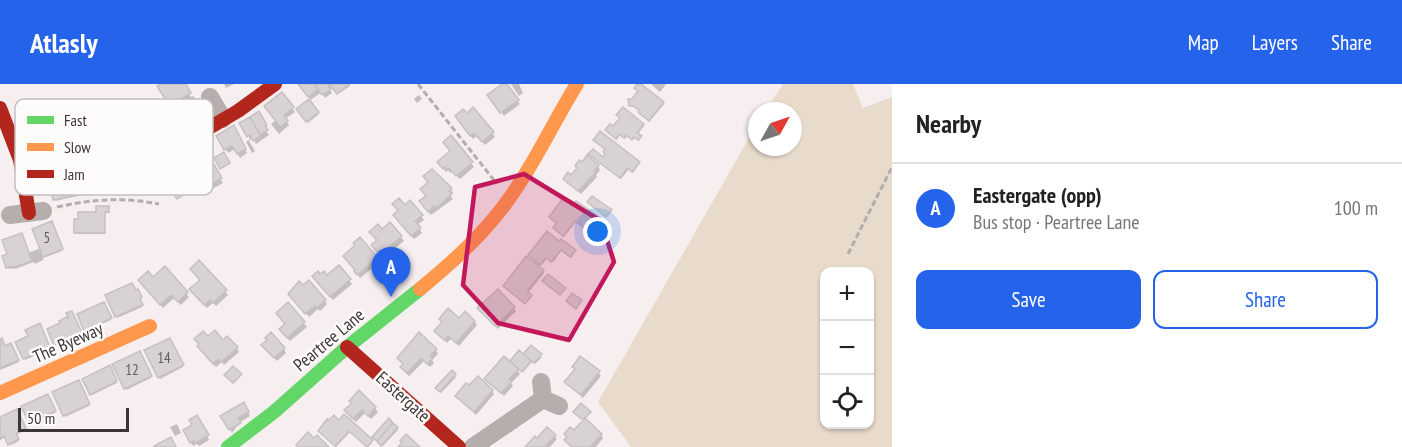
<!DOCTYPE html>
<html lang="en">
<head>
<meta charset="utf-8">
<style>
	:root { --surface:#fff; --page:#f2f2f2; --text:#222; --muted:#767676; --line:#e0e0e0; --accent:#2563eb }
	body { margin:0; font-family:"PT Sans Narrow",sans-serif; background:var(--page); color:var(--text) }
	.controls { position:absolute; right:18px; bottom:18px; display:grid; overflow:hidden; border-radius:12px; box-shadow:0 2px 4px #0004 }
	.controls button { width:54px; height:54px; display:grid; place-items:center; padding:0; border:0; border-bottom:2px solid var(--line); background:var(--surface); color:var(--text); font:30px sans-serif }
	.compass { position:absolute; left:748px; top:18px; width:54px; height:54px; border-radius:50%; background:var(--surface); box-shadow:0 2px 4px #0004; rotate:50deg }
	.scale { position:absolute; left:18px; bottom:15px; width:111px; box-sizing:border-box; padding-left:6px; border:3px solid #3b3536; border-top:0; font-size:16px; line-height:21px; white-space:nowrap; color:#3b3536; -webkit-text-stroke:4px #fefbfb; paint-order:stroke }
	.you { position:absolute; left:598px; top:148px; width:21px; height:21px; margin:-15px; border:4px solid #fff; border-radius:50%; background:#1a73e8; box-shadow:0 0 0 9px #1a73e833 }
	.badge { display:grid; place-items:center; width:39px; height:39px; border-radius:50%; background:var(--accent); color:#fff; font-size:20px; font-weight:700 }
	.pin { position:absolute; translate:-50% -50px; filter:drop-shadow(0 2px 3px #0008) }
	.pin::after { content:''; position:absolute; top:32px; width:21px; height:18px; background:inherit; clip-path:polygon(0 0,100% 0,50% 100%) }
	.list { margin:0; padding:0; list-style:none }
	h2 { display:flex; justify-content:space-between; align-items:center; height:78px; margin:0; padding:0 24px; font-size:26px }
	h2 small { font-size:20px; font-weight:400; color:var(--muted) }
	.list li { display:grid; grid-template-columns:39px 1fr auto; gap:18px; align-items:center; box-sizing:border-box; height:90px; padding:0 24px; border-top:2px solid var(--line) }
	.list b { display:block; font-size:22px; white-space:nowrap }
	.list p { margin:0; font-size:20px; white-space:nowrap; color:var(--muted) }
	.list em { font-size:20px; font-style:normal; color:var(--muted) }
	.actions { display:flex; gap:12px; padding:18px 24px }
	.actions a { flex:1; padding:14px 0; border:2px solid var(--accent); border-radius:12px; text-align:center; font-size:21px; color:var(--accent) }
	.actions .main { background:var(--accent); color:#fff }
	.icon { flex:none; width:33px; height:33px; fill:none; stroke:currentColor; stroke-width:2; stroke-linecap:round; stroke-linejoin:round }
	.map { position:relative; flex:none; width:892px; height:363px; overflow:hidden }
	header { display:flex; align-items:center; gap:36px; box-sizing:border-box; height:84px; padding:0 30px; background:var(--accent); color:#fff }
	header strong { font-size:28px }
	nav { display:flex; gap:33px; margin-inline-start:auto; font-size:21px }
	main { display:flex }
	aside { flex:1; background:var(--surface) }
	.map>svg:first-child { display:block }
</style>
</head>
<body>
<header>
<strong>Atlasly</strong>
<nav><a>Map</a><a>Layers</a><a>Share</a></nav>
</header>
<main>
<div class="map">
<svg width="892" height="363" viewBox="0 0 892 363">
	<rect width="100%" height="100%" fill="#f6eeef"/>
	<path fill="#e9dbcc" fill-rule="evenodd" d="M 783,0 L 853,0 L 863,24 L 892,13 L 892,363 L 631,363 L 598,318 L 757,40 L 757,63 L 793,63 L 793,27 L 765,27 ZM 824,188 L 870,188 L 870,340 L 824,340 Z"/>
	<path fill="#0003" d="M 164,0 L 183,0 L 205,36 L 192,43 L 179,20 L 172,24 L 160,3 Z
		M 224,0 L 234,0 L 226,4 Z
		M 299,0 L 326,0 L 332,9 L 325,14 L 322,8 L 309,17 L 319,30 L 308,39 L 298,26 L 311,16 Z
		M 331,0 L 349,0 L 350,2 L 338,10 Z
		M 504,0 L 520,20 L 504,32 L 491,15 Z
		M 511,0 L 519,0 L 523,9 L 519,12 Z
		M 639,0 L 664,20 L 650,37 L 640,30 L 640,27 L 630,21 L 639,8 Z
		M 651,0 L 666,0 L 660,8 Z
		M 419,11 L 422,15 L 417,19 L 414,15 Z
		M 292,24 L 295,28 L 285,35 L 289,41 L 279,50 L 271,40 Z
		M 259,29 L 268,45 L 266,47 L 269,51 L 256,60 L 253,54 L 249,57 L 255,67 L 252,69 L 246,58 L 250,55 L 241,39 Z
		M 461,40 L 492,49 L 495,53 L 485,61 L 477,52 L 473,55 Z
		M 643,41 L 644,42 L 637,51 L 641,54 L 639,57 L 635,54 L 633,56 L 627,52 L 625,55 L 620,51 L 617,55 L 608,48 L 614,44 Z
		M 233,43 L 247,69 L 240,74 L 235,65 L 228,69 L 218,52 Z
		M 451,53 L 474,83 L 460,95 L 452,87 L 450,89 L 448,86 L 446,88 L 441,82 L 452,68 Z
		M 71,60 L 82,111 L 55,117 L 68,92 L 66,81 L 49,85 L 48,83 Z
		M 606,66 L 639,79 L 639,80 L 633,89 L 629,85 L 621,95 L 591,72 L 603,75 L 607,70 Z
		M 208,74 L 223,99 L 205,109 L 190,85 Z
		M 598,82 L 600,86 L 596,91 L 597,93 L 581,110 L 564,95 Z
		M 451,105 L 453,109 L 450,111 L 453,115 L 431,131 L 423,122 Z
		M 405,123 L 421,132 L 424,136 L 417,141 L 422,149 L 414,155 L 397,135 Z
		M 572,124 L 601,136 L 602,138 L 597,144 L 590,138 L 585,144 L 576,138 L 564,153 L 555,146 Z
		M 109,125 L 109,129 L 105,129 L 105,150 L 77,150 L 76,149 L 97,130 Z
		M 52,139 L 62,167 L 43,174 L 43,176 L 35,180 L 34,178 L 15,185 L 13,183 L 8,185 L 4,173 L 28,169 L 41,164 Z
		M 390,140 L 404,157 L 383,174 L 375,166 L 378,157 L 373,152 Z
		M 547,149 L 575,167 L 572,174 L 562,166 L 553,178 L 547,174 L 542,181 L 530,173 Z
		M 376,175 L 379,179 L 360,194 L 356,188 Z
		M 339,183 L 352,200 L 333,216 L 316,196 L 320,192 L 327,193 Z
		M 164,184 L 189,213 L 181,221 L 174,214 L 163,224 L 142,200 L 153,195 Z
		M 543,187 L 544,189 L 528,209 L 524,219 L 504,202 Z
		M 191,206 L 225,207 L 228,211 L 216,222 L 213,219 L 207,224 Z
		M 135,208 L 139,208 L 142,223 L 117,234 L 107,212 Z
		M 292,214 L 325,217 L 327,220 L 320,227 L 318,225 L 309,233 Z
		M 104,220 L 111,236 L 86,247 L 79,231 Z
		M 288,221 L 307,243 L 290,257 L 283,250 L 287,241 Z
		M 514,224 L 516,227 L 498,245 L 479,225 Z
		M 72,229 L 82,251 L 56,262 L 49,246 L 70,242 Z
		M 459,236 L 474,237 L 477,241 L 459,262 L 451,255 L 447,259 L 436,247 Z
		M 39,241 L 50,265 L 25,276 L 17,259 L 30,253 Z
		M 208,254 L 223,258 L 237,264 L 239,268 L 224,281 L 222,278 L 216,283 L 201,266 Z
		M 170,256 L 183,283 L 160,295 L 146,267 Z
		M 0,257 L 4,263 L 11,261 L 19,278 L 0,286 Z
		M 266,265 L 284,265 L 286,269 L 277,277 Z
		M 436,266 L 438,270 L 432,276 L 434,279 L 430,283 L 424,277 L 409,292 L 404,287 L 402,283 Z
		M 520,268 L 523,272 L 542,273 L 535,280 L 533,277 L 523,288 L 515,282 L 520,290 L 511,299 L 513,302 L 504,312 L 488,299 Z
		M 140,269 L 151,294 L 126,306 L 114,281 Z
		M 109,283 L 117,299 L 92,311 L 84,295 Z
		M 452,288 L 456,293 L 441,309 L 438,306 Z
		M 598,288 L 601,292 L 583,314 L 566,298 Z
		M 78,298 L 89,322 L 65,333 L 54,309 Z
		M 492,306 L 494,310 L 476,331 L 457,312 Z
		M 47,312 L 55,329 L 31,340 L 23,323 Z
		M 244,320 L 250,332 L 239,339 L 232,349 L 223,332 Z
		M 353,320 L 375,324 L 378,328 L 371,335 L 365,329 L 356,338 L 346,327 Z
		M 16,327 L 26,346 L 16,351 L 19,357 L 11,361 L 6,353 L 0,356 L 0,335 Z
		M 196,333 L 209,356 L 199,362 L 197,360 L 193,362 L 185,347 L 194,341 Z
		M 334,333 L 372,357 L 372,359 L 368,363 L 351,347 L 336,363 L 321,349 Z
		M 177,340 L 181,349 L 175,352 L 170,343 Z
		M 397,344 L 398,346 L 383,362 L 375,355 Z
		M 574,349 L 601,350 L 603,354 L 596,363 L 571,363 L 566,356 Z
		M 554,352 L 557,355 L 550,363 L 527,363 L 537,356 Z"/>
	<path fill="#d8d2d4" stroke="#c6c0c2" stroke-width="1.5" d="M 161,0 L 186,0 L 191,9 L 169,21 L 157,2 Z
		M 298,0 L 314,0 L 318,5 L 308,13 Z
		M 314,0 L 327,0 L 331,5 L 322,11 Z
		M 329,0 L 350,0 L 337,10 Z
		M 502,0 L 507,0 L 519,16 L 500,29 L 487,11 Z
		M 637,0 L 641,0 L 664,18 L 649,37 L 638,28 L 639,26 L 633,22 L 629,22 L 628,15 L 632,15 L 638,7 L 634,4 Z
		M 282,8 L 294,23 L 284,31 L 288,37 L 280,43 L 264,22 Z
		M 193,13 L 204,31 L 189,40 L 178,21 Z
		M 309,15 L 319,28 L 306,38 L 296,25 Z
		M 473,23 L 494,48 L 482,58 L 474,49 L 470,52 L 455,32 L 463,25 L 467,29 Z
		M 623,23 L 644,40 L 637,49 L 642,52 L 638,56 L 634,53 L 632,56 L 626,51 L 624,54 L 619,50 L 616,55 L 605,46 L 610,40 L 613,42 L 620,34 L 616,31 Z
		M 259,27 L 267,41 L 265,42 L 268,46 L 260,51 L 250,33 Z
		M 250,33 L 261,52 L 253,57 L 250,51 L 247,53 L 239,39 Z
		M 234,41 L 246,65 L 237,70 L 232,62 L 224,66 L 216,52 Z
		M 600,47 L 640,78 L 632,88 L 627,84 L 620,94 L 588,70 L 593,65 L 603,73 L 605,70 L 603,68 L 605,65 L 593,56 Z
		M 451,51 L 473,78 L 456,92 L 449,84 L 447,86 L 445,83 L 443,85 L 437,78 L 450,67 L 443,58 Z
		M 224,68 L 230,79 L 220,85 L 214,74 Z
		M 587,71 L 599,81 L 594,87 L 596,88 L 578,107 L 563,95 L 568,88 L 571,91 L 577,84 L 575,82 L 579,76 L 582,78 Z
		M 209,72 L 222,94 L 201,106 L 188,84 Z
		M 432,85 L 452,104 L 449,107 L 452,110 L 436,124 L 434,122 L 428,128 L 419,117 L 426,112 L 420,105 L 428,98 L 423,92 Z
		M 78,89 L 82,110 L 53,116 L 49,95 Z
		M 183,102 L 188,108 L 177,115 L 173,109 Z
		M 592,112 L 612,126 L 606,133 L 587,118 Z
		M 399,114 L 405,121 L 410,116 L 423,131 L 415,137 L 421,144 L 411,152 L 393,131 L 398,126 L 392,120 Z
		M 563,114 L 572,122 L 576,117 L 602,135 L 596,143 L 588,137 L 584,144 L 575,137 L 563,152 L 553,144 L 556,139 L 549,133 Z
		M 96,122 L 109,122 L 109,128 L 105,128 L 105,149 L 74,149 L 74,135 L 78,135 L 78,128 L 96,128 Z
		M 52,137 L 63,165 L 43,173 L 32,145 Z
		M 390,138 L 402,152 L 380,171 L 371,161 L 377,156 L 369,148 L 378,140 L 382,145 Z
		M 547,147 L 559,157 L 561,155 L 576,166 L 570,173 L 561,166 L 551,178 L 546,174 L 540,181 L 528,171 Z
		M 22,149 L 32,177 L 12,184 L 11,182 L 6,184 L 2,172 L 7,170 L 2,156 Z
		M 360,153 L 378,174 L 357,191 L 354,187 L 355,186 L 343,172 L 355,161 L 353,159 Z
		M 526,172 L 544,186 L 527,207 L 532,211 L 525,220 L 503,202 Z
		M 199,176 L 227,206 L 213,219 L 210,216 L 204,221 L 189,205 L 200,196 L 190,185 Z
		M 339,181 L 351,195 L 330,213 L 312,192 L 318,187 L 320,190 L 324,187 L 327,191 Z
		M 165,182 L 188,208 L 178,218 L 171,211 L 160,221 L 138,196 L 148,187 L 153,193 Z
		M 548,190 L 566,204 L 560,211 L 542,197 Z
		M 309,196 L 326,216 L 317,224 L 315,222 L 305,230 L 288,210 L 299,197 L 303,201 Z
		M 132,199 L 136,206 L 138,205 L 142,213 L 140,214 L 143,221 L 115,233 L 105,211 Z
		M 498,205 L 515,223 L 495,242 L 477,224 Z
		M 572,209 L 582,216 L 576,225 L 566,217 Z
		M 104,218 L 112,234 L 84,247 L 77,230 Z
		M 288,218 L 305,238 L 287,254 L 279,245 L 285,240 L 276,229 Z
		M 448,224 L 459,234 L 465,227 L 475,237 L 456,259 L 448,252 L 444,256 L 434,247 L 442,238 L 439,235 Z
		M 72,227 L 82,249 L 54,262 L 47,245 L 60,239 L 59,237 L 67,233 L 69,235 L 66,229 Z
		M 40,239 L 50,263 L 23,275 L 15,258 L 28,252 L 25,246 Z
		M 215,246 L 223,256 L 227,252 L 238,263 L 221,278 L 218,275 L 213,280 L 197,262 L 199,260 L 194,255 L 203,247 L 208,252 Z
		M 271,248 L 285,264 L 274,274 L 261,261 L 267,256 L 265,254 Z
		M 419,248 L 437,265 L 430,272 L 433,274 L 427,280 L 421,274 L 407,289 L 400,283 L 403,280 L 397,274 Z
		M 2,254 L 5,262 L 11,259 L 19,276 L 0,284 L 0,255 Z
		M 170,254 L 184,281 L 158,294 L 144,266 Z
		M 531,261 L 542,270 L 534,279 L 523,270 Z
		M 519,266 L 531,277 L 522,288 L 510,277 Z
		M 140,267 L 152,292 L 124,305 L 112,280 Z
		M 504,272 L 519,285 L 509,295 L 512,297 L 501,309 L 484,295 Z
		M 580,272 L 600,287 L 581,311 L 564,298 L 575,285 L 572,283 Z
		M 110,281 L 117,297 L 90,311 L 82,295 Z
		M 233,282 L 242,290 L 233,299 L 224,291 Z
		M 452,286 L 456,290 L 440,308 L 435,304 Z
		M 478,292 L 493,306 L 474,328 L 455,312 L 466,299 L 469,301 Z
		M 79,296 L 90,320 L 63,332 L 52,308 Z
		M 359,306 L 376,323 L 368,332 L 362,326 L 353,335 L 344,326 L 352,319 L 349,317 Z
		M 48,310 L 56,327 L 29,339 L 21,322 Z
		M 244,318 L 249,328 L 238,334 L 241,339 L 229,346 L 220,332 Z
		M 581,319 L 591,328 L 583,336 L 573,328 Z
		M 17,325 L 26,344 L 16,349 L 19,355 L 8,361 L 4,352 L 0,355 L 0,333 Z
		M 344,330 L 373,356 L 367,363 L 349,347 L 335,362 L 318,347 L 327,335 L 329,336 L 334,331 L 339,336 Z
		M 197,331 L 209,351 L 195,359 L 194,357 L 190,359 L 183,346 L 192,341 L 189,336 Z
		M 389,334 L 393,339 L 377,357 L 372,353 Z
		M 585,334 L 602,350 L 590,363 L 572,363 L 564,356 L 567,353 L 564,350 L 570,343 L 574,346 Z
		M 393,339 L 398,343 L 381,362 L 377,357 Z
		M 547,343 L 556,351 L 546,361 L 548,363 L 525,363 L 535,352 L 537,354 Z
		M 308,348 L 314,354 L 317,351 L 329,363 L 298,363 L 296,361 Z
		M 406,350 L 420,363 L 398,363 L 402,359 L 400,357 Z
		M 171,353 L 176,363 L 154,363 L 154,362 Z"/>
	<g fill="none" stroke-linecap="round" stroke-linejoin="round">
		<path stroke="#b3adab" stroke-width="3" stroke-dasharray="6 3" stroke-linecap="butt" d="M 418,0 L 497,100
			M 57,123 C 94,115 121,113 159,120
			M 848,170 L 892,83"/>
		<path stroke="#b6aeac" stroke-width="18" d="M 210,13 L 223,35
			M 10,131 L 43,127
			M 541,298 L 543,315 L 559,322
			M 473,363 L 543,315"/>
		<path stroke="#63d668" stroke-width="14" d="M 228,363 L 274,328 L 346,264 L 420,205"/>
		<path stroke="#ff974d" stroke-width="14" d="M 420,205 C 454,177 486,148 511,112 C 536,77 554,37 577,0
			M 0,309 L 150,242"/>
		<path stroke="#b3261e" stroke-width="14" d="M 0,24 L 20,76 L 29,129
			M 202,48 L 238,27 L 275,0
			M 347,263 L 459,363"/>
	</g>
	<path fill="#c2185b" fill-opacity="0.2" stroke="#c2185b" stroke-width="4.5" stroke-linejoin="round" d="M 524,90 L 601,137 L 614,178 L 569,256 L 498,239 L 463,201 L 475,103 Z"/>
	<g text-anchor="middle" stroke-width="5" stroke-linejoin="round" paint-order="stroke">
		<g font-size="15" fill="#625c5e">
			<text x="47" y="159">5</text>
			<text x="164" y="279">14</text>
			<text x="132" y="291">12</text>
		</g>
		<g font-size="18" fill="#3b3536" stroke="#fefbfb">
			<text transform="translate(329 256) rotate(-40)" y="6">Peartree Lane</text>
			<text transform="translate(68 259) rotate(-24)" y="6">The Byeway</text>
			<text transform="translate(403 313) rotate(42)" y="6">Eastergate</text>
		</g>
	</g>
	<rect x="15" y="15" width="198" height="96" rx="9" fill="#fefbfb" stroke="#c4c0c0" stroke-width="1.5"/>
	<rect x="27" y="32" width="27" height="8" fill="#63d668"/>
	<rect x="27" y="59" width="27" height="8" fill="#ff974d"/>
	<rect x="27" y="86" width="27" height="8" fill="#b3261e"/>
	<g font-size="16" fill="#3b3536">
		<text x="64" y="42">Fast</text>
		<text x="64" y="69">Slow</text>
		<text x="64" y="96">Jam</text>
	</g>
</svg>
<div class="controls">
<button>+</button>
<button>−</button>
<button><svg class="icon" aria-label="locate" viewBox="0 0 24 24"><circle cx="12" cy="12" r="6"/><path d="M12 2v4M12 18v4M2 12h4M18 12h4"/></svg></button>
</div>
<svg class="compass" viewBox="-18 -18 36 36"><path d="M0-13l5 13h-10z" fill="#e53935"/><path d="M0 13l5-13h-10z" fill="#767676"/></svg>
<div class="scale">50 m</div>
<div class="you"></div>
<div class="pin badge" style="left:391px;top:213px">A</div>
</div>
<aside>
<h2>Nearby<small></small></h2>
<ul class="list">
<li><span class="badge">A</span><div><b>Eastergate (opp)</b><p>Bus stop · Peartree Lane</p></div><em>100 m</em></li>
</ul>
<div class="actions"><a class="main">Save</a><a>Share</a></div>
</aside>
</main>
</body>
</html>
